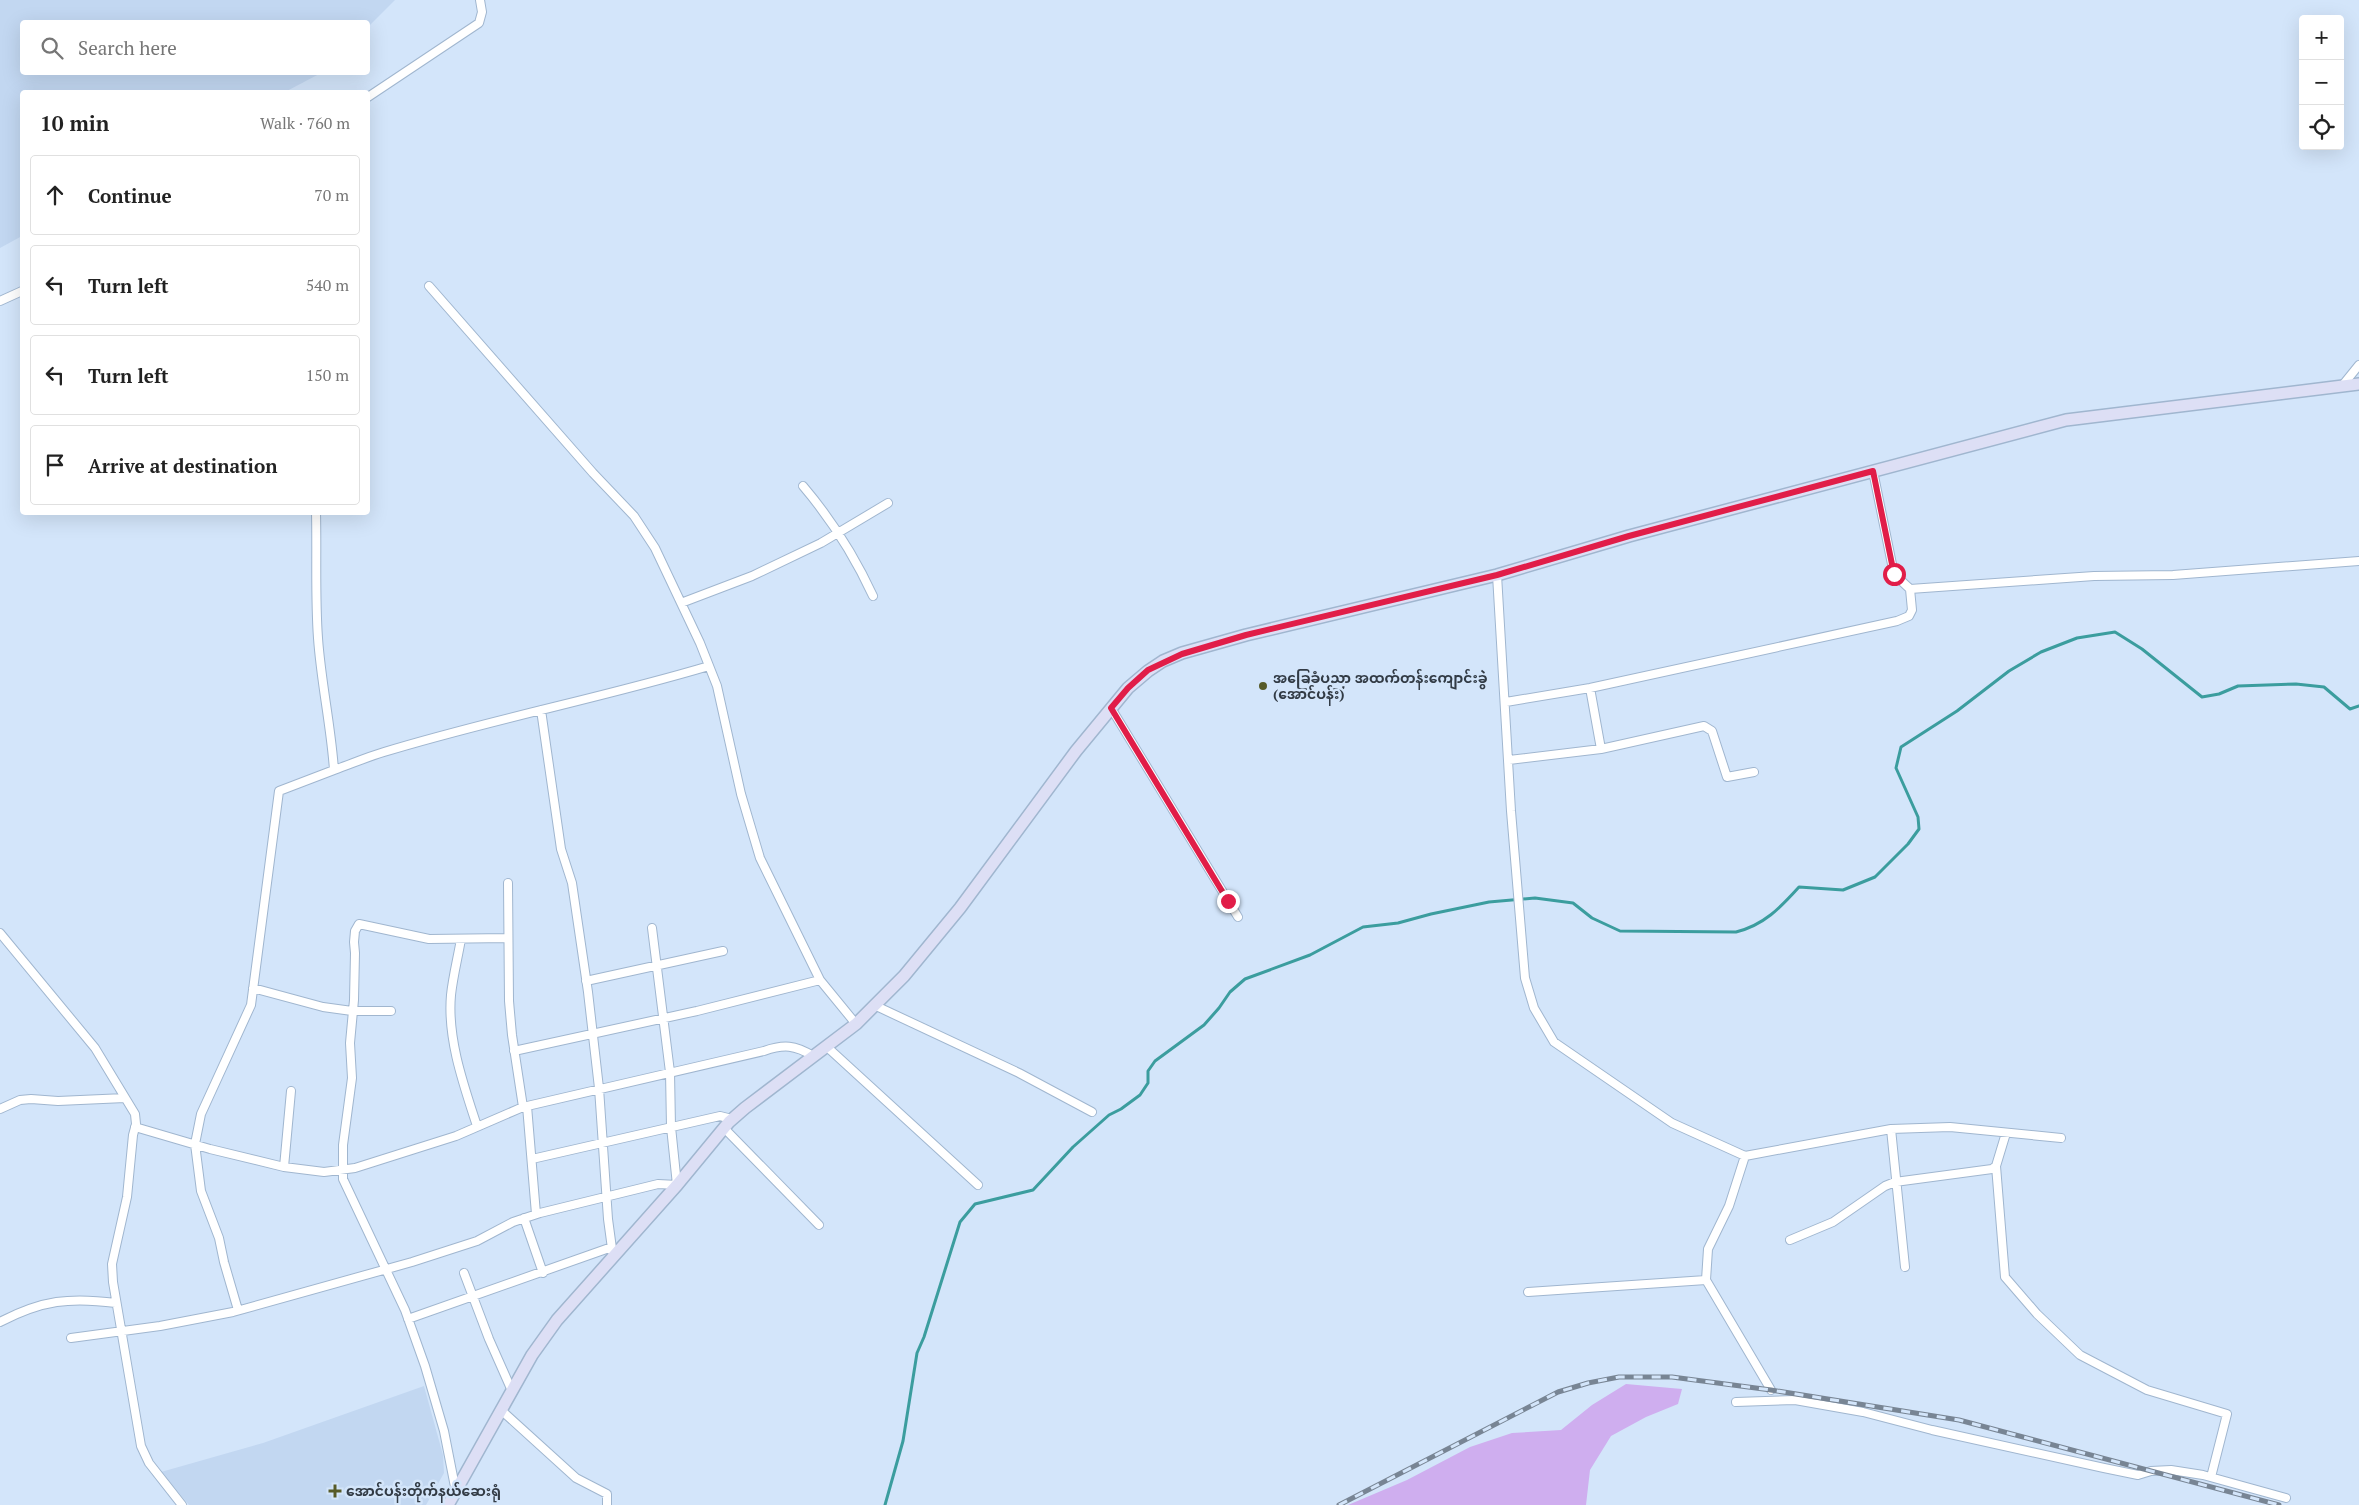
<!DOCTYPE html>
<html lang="en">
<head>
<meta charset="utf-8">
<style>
	:root { --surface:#fff; --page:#f2f2f2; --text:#222; --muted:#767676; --line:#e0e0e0 }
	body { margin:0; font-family:"PT Serif","Noto Sans Myanmar",serif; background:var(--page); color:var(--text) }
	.controls { position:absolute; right:15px; top:15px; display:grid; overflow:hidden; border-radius:5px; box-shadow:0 5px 20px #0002 }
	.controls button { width:45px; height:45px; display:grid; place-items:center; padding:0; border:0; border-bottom:1px solid var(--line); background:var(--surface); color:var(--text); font:25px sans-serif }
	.stop { position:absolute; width:15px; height:15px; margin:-11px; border:4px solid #e11d48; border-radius:50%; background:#fff }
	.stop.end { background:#e11d48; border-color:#fff; box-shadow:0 1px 5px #0008 }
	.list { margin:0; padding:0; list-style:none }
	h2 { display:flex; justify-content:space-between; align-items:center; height:65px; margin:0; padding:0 20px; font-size:21px }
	h2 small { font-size:16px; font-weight:400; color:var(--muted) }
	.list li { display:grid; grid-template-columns:32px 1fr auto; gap:15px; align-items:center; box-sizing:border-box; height:80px; margin:0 10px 10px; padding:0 10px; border:1px solid var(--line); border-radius:5px }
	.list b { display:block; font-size:19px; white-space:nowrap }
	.list em { font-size:16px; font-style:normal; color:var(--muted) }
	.icon { flex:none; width:28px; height:28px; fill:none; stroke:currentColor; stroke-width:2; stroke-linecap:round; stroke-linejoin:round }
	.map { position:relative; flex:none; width:2359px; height:1505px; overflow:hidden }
	.search { position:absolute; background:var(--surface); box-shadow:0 5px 20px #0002; left:20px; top:20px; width:350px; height:55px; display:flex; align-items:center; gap:12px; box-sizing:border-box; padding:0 18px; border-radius:5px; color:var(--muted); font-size:19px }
	.panel { position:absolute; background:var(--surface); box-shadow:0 5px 20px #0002; left:20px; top:90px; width:350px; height:425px; border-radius:5px }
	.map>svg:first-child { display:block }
</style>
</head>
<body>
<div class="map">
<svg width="2359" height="1505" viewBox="0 0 2359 1505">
	<rect width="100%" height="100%" fill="#d3e5fa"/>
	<path fill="#c2d7f1" d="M 0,0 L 395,0 L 368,27 L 368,22 L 22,22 L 22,72 L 321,73 L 285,92 L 22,92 L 22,236 L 0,248 Z
		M 424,1386 L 443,1455 L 444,1473 L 426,1505 L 189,1505 L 161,1472 L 263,1443 Z"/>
	<path fill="#cfaeef" d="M 1626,1384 L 1682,1389 L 1678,1404 L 1646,1417 L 1611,1436 L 1590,1470 L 1586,1505 L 1348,1505 L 1407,1480 L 1470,1447 L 1512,1433 L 1561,1430 L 1592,1405 Z"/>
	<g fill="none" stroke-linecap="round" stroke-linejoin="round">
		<path stroke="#3b9d9e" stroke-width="3" d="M 885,1505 L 903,1441 L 917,1353 L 924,1337 L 960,1222 L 975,1204 L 1033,1190 L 1073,1147 L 1109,1115 L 1121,1109 L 1140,1095 L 1148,1083 L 1148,1071 L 1155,1061 L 1204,1025 L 1219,1008 L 1230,992 L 1245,979 L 1310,955 L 1363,927 L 1398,923 L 1431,914 L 1489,902 L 1535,898 L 1573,903 L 1592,918 L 1620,931 L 1736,932 C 1764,925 1780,908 1799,887 L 1843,890 L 1875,877 L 1908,844 L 1919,829 L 1918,817 L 1896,768 L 1901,747 L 1957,711 L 2009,671 L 2041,652 L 2077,638 L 2115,632 L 2142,649 L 2202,697 L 2219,694 L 2238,686 L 2296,684 L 2324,687 L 2350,709 L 2359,706"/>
		<g stroke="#a0b6cf" stroke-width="10">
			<path id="minor" d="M 368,97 L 479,23 L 482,12 L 480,0
				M 429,286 L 593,473 L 634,516 L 655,548 L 700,643 L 717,686 L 741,794 L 760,858 L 820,980 L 856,1024
				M 0,301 L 22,291
				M 2342,386 L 2359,365
				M 1873,471 L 1894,574 L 1910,589 L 2094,576 L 2173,575 L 2359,561
				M 803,486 C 831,519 854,555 873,596
				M 1497,575 L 1511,811 L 1525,978 L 1534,1008 L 1554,1042 L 1672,1123 L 1745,1156 L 1891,1129 L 1950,1127 L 2061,1138
				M 681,603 L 752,576 L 821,543 L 888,503
				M 1590,688 L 1601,749
				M 1506,702 L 1590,688 L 1897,621 L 1909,616 L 1912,610 L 1910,589
				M 1111,708 L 1238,917
				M 541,710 L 561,849 L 572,883 L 588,992 L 599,1088 L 608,1219 L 613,1256
				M 1509,760 L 1601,749 L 1704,726 L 1712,731 L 1727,777 L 1754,772
				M 334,770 C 351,764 367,757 384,752 C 492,719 602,698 709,666
				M 508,883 L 509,1001 L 512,1035 L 523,1107
				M 0,933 L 95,1048 L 135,1114 L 136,1124 L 133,1135 L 127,1197 L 112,1264 L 113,1282 L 141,1446 L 149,1463 L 182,1505
				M 461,939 C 458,957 453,976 451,995 C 447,1039 464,1086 477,1126
				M 586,981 L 723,951
				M 253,988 L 323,1007 L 352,1011 L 391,1011
				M 874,1005 L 1019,1073 L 1092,1112
				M 826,1046 L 978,1185
				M 514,1051 L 697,1011 L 820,980
				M 527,1106 L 536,1214
				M 0,1109 L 20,1100 L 31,1099 L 58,1101 L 125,1098
				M 135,1127 L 210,1149 L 284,1167 L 324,1172 L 355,1168 L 456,1136 L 523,1107 L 764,1051 C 784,1044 795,1045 813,1056
				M 724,1128 L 819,1225
				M 1891,1129 L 1905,1267
				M 1745,1156 L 1729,1206 L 1708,1249 L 1706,1280 L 1771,1390
				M 532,1159 L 720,1116 L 732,1119
				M 1996,1166 L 2005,1277 L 2037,1314 L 2080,1355 L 2147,1390 L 2227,1414 L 2211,1477
				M 284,1167 L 291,1091
				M 524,1218 L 543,1273
				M 1790,1240 L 1833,1222 L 1885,1186 L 1895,1182 L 1992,1169 L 1996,1166 L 2006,1133
				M 464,1273 L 489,1339 L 512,1391
				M 1528,1292 L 1706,1280
				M 238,1310 L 224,1262 L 219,1238 L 201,1191 L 195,1144 L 201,1114 L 251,1005 L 279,791 L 334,770 C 331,726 321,682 318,638 C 315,597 317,554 316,512
				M 408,1319 L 612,1247
				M 0,1322 C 42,1300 70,1297 116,1303
				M 71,1338 L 160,1326 L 233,1312 L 412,1262 L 477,1241 L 513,1222 L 540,1213 L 658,1184 L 677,1185 L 671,1127 L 670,1072 L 652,928
				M 1736,1402 L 1795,1400 L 1863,1412 L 1932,1430 L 2104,1468 L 2138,1475 L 2151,1471 L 2171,1470 L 2203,1475 L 2286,1498
				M 501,1410 L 576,1478 L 607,1494 L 607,1505
				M 456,1492 L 444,1431 L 425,1366 L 405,1310 L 343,1179 L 343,1145 L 352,1078 L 350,1043 L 354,1000 L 355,953 L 354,942 L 355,931 L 359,924 L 429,939 L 508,938"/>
		</g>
		<g stroke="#a0b6cf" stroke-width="14">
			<path id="secondary" d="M 448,1505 L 532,1355 L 557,1320 L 677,1185 L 729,1122 L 745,1108 L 856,1024 L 904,976 L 960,908 L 1076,751 L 1128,688 L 1148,671 L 1163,661 L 1182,653 L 1246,635 L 1497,575 L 1629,536 L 2066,420 L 2359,384"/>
		</g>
		<use href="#minor" stroke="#fff" stroke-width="8"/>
		<use href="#secondary" stroke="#dddff5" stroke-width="11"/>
		<g stroke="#788594" stroke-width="5">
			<path id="rail" d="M 1339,1505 L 1558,1392 L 1588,1383 L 1619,1377 L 1672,1377 L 1771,1390 L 1959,1420 L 2279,1505"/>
		</g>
		<use href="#rail" stroke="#d3e5fa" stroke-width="3" stroke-dasharray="9" stroke-linecap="butt"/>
	</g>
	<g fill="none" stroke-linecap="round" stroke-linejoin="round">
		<path stroke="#e11d48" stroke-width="6" d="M 1228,901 L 1111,708 L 1128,688 L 1148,670 L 1182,654 L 1246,635 L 1497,575 L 1629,536 L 1873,471 L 1894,574"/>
	</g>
	<g fill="#575b29" stroke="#d3e5fa" stroke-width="2">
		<circle cx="1263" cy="686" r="5"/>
		<path d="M332.5 1483.5h5v5h5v5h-5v5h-5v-5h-5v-5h5z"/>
	</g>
	<g text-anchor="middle" stroke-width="5" stroke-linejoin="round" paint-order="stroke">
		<g font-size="14" font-weight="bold" fill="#323b45" stroke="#d3e5fa" text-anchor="start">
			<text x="1273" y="683">အခြေခံပညာ အထက်တန်းကျောင်းခွဲ<tspan x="1273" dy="16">(အောင်ပန်း)</tspan></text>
			<text x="346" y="1496">အောင်ပန်းတိုက်နယ်ဆေးရုံ</text>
		</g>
	</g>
</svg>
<div class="controls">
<button>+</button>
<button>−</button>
<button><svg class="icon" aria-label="locate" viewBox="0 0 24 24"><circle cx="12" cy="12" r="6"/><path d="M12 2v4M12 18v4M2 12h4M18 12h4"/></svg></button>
</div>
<div class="stop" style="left:1894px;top:574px"></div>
<div class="stop end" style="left:1228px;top:901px"></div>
<div class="search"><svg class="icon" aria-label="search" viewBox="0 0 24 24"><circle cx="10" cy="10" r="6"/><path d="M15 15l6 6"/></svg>Search here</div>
<section class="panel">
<h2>10 min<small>Walk · 760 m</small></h2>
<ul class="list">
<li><svg class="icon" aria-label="ahead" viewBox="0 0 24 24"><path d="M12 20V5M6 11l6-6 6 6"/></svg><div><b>Continue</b></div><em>70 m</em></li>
<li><svg class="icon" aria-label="left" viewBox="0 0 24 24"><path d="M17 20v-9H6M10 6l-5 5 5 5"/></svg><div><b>Turn left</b></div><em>540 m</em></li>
<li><svg class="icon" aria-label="left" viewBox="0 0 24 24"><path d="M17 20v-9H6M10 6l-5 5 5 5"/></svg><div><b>Turn left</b></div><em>150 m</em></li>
<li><svg class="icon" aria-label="arrive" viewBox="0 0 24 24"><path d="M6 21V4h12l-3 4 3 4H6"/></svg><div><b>Arrive at destination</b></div></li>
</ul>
</section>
</div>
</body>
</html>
